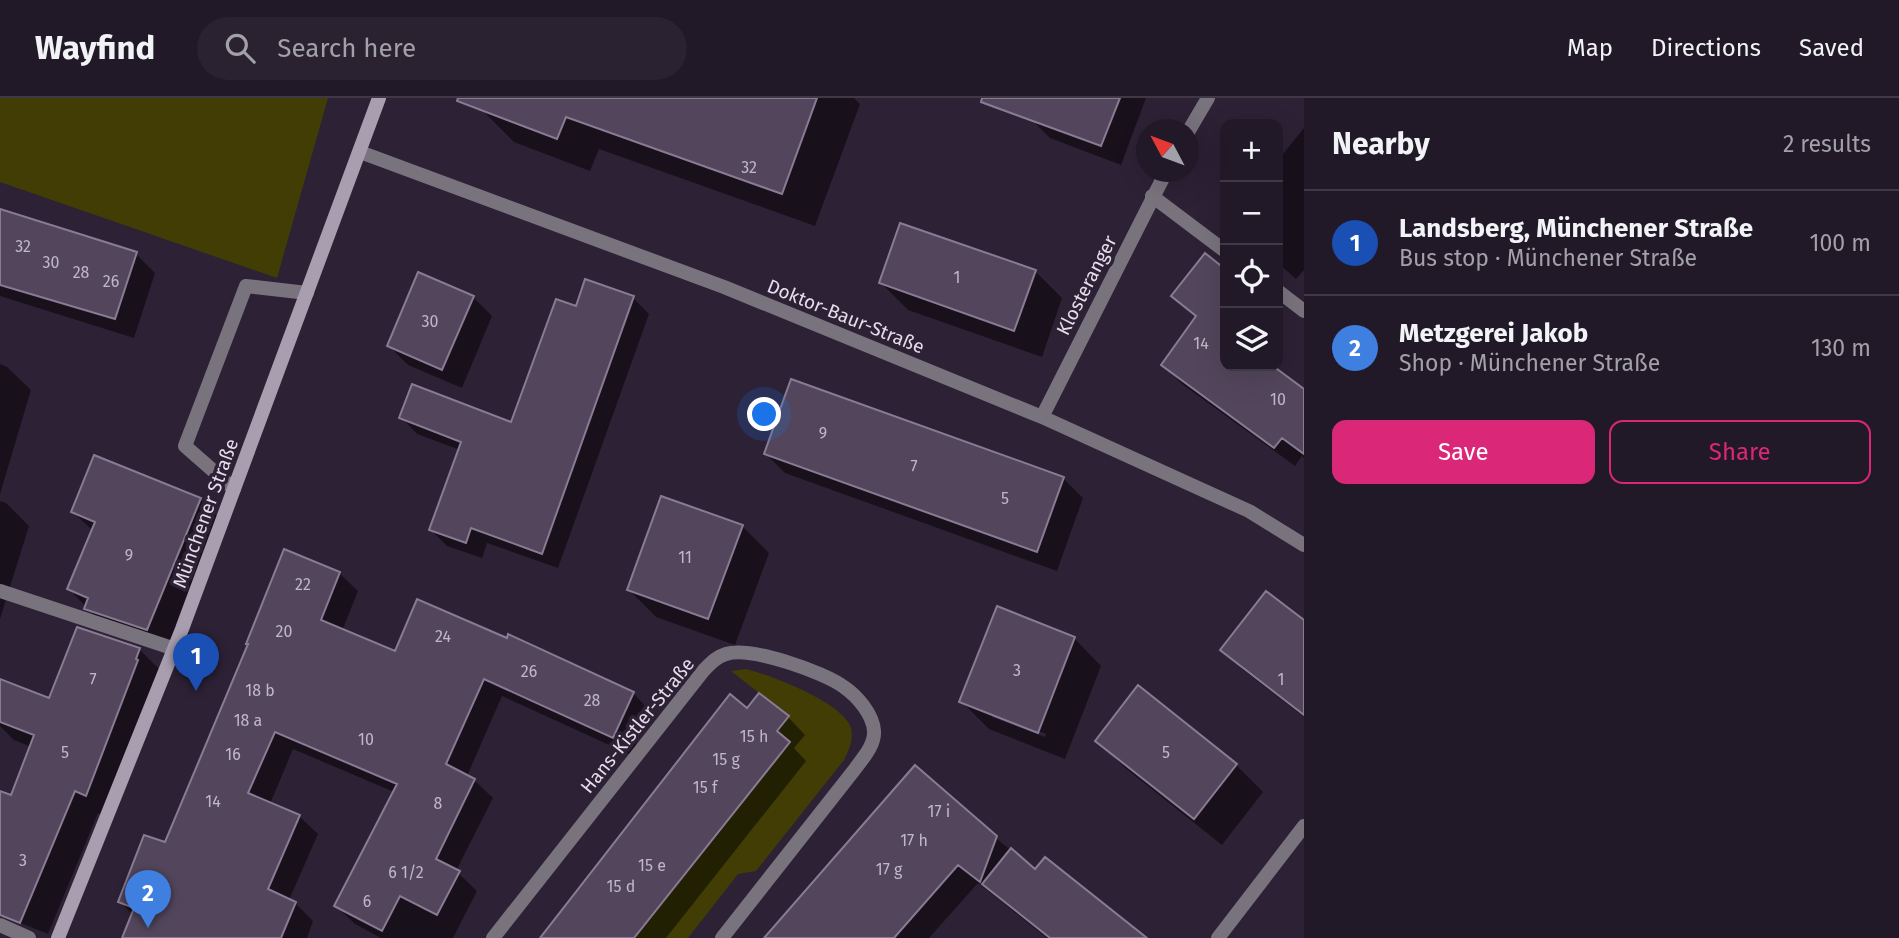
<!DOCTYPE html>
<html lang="en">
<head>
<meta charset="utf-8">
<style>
	:root { --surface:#221928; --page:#2a2230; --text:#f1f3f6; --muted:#a2a0a8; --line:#3f3845; --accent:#db2777 }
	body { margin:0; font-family:"Fira Sans",sans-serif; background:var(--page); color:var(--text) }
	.controls { position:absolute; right:21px; top:21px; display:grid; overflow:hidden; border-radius:14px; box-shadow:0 7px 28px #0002 }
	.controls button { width:63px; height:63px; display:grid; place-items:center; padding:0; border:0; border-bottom:2px solid var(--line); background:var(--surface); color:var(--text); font:35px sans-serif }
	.compass { position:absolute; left:1136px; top:21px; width:63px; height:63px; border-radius:50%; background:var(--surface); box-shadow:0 7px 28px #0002; rotate:311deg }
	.you { position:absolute; left:765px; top:317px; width:24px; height:24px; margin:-18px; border:5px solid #fff; border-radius:50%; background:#1a73e8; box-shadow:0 0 0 10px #1a73e833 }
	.badge { display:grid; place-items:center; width:46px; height:46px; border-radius:50%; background:var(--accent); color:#fff; font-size:23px; font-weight:700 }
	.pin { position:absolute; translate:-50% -58px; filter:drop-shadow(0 2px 4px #0008) }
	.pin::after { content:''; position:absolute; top:37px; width:24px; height:21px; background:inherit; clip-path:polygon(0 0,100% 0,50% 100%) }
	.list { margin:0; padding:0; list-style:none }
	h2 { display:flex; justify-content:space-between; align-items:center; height:91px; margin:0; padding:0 28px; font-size:30px }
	h2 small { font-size:23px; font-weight:400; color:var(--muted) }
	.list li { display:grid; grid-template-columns:46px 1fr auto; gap:21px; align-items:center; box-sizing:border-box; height:105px; padding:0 28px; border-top:2px solid var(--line) }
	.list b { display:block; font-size:26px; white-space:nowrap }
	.list p { margin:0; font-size:23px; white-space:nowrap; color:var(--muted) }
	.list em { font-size:23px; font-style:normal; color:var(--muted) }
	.actions { display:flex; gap:14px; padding:21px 28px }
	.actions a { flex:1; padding:16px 0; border:2px solid var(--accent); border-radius:14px; text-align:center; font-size:24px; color:var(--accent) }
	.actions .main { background:var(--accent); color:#fff }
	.icon { flex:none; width:38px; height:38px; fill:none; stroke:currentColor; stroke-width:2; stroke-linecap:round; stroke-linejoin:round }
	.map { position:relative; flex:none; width:1304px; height:840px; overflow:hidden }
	header { display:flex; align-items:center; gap:42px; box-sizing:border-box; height:98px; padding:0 35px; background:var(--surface); border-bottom:2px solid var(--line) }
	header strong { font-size:33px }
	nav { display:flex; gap:38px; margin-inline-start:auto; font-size:24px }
	.search { width:490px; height:63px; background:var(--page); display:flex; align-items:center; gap:18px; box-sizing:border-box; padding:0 24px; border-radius:38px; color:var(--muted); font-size:26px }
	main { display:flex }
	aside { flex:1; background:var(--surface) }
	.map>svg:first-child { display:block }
</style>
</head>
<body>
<header>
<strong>Wayfind</strong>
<div class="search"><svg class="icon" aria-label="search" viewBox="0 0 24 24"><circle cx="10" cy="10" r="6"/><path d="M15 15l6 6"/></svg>Search here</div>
<nav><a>Map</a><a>Directions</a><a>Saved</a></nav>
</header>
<main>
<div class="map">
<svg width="1304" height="840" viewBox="0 0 1304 840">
	<rect width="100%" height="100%" fill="#2d2135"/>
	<path fill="#413d05" d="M 0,0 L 328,0 L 277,180 L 0,84 Z
		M 746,571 C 771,577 844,605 851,630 C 854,641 849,652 844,662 L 756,773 L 738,776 L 688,840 L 614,840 L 643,829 L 790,644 L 777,633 L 788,618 L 731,573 Z"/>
	<path fill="#0007" fill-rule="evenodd" d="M 485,0 L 854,0 L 860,6 L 815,128 L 599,51 L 590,73 L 514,44 L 481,11 Z
		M 1039,0 L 1146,0 L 1121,67 L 1050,40 L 1031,21 Z
		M 1304,30 L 1304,172 L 1296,181 L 1278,165 L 1278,62 Z
		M 0,113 L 136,156 L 155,175 L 134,240 L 0,198 Z
		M 1035,173 L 1062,200 L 1042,259 L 908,212 L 881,185 Z
		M 473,199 L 492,218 L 462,290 L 408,267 L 389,248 Z
		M 633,200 L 649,216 L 558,470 L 487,445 L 482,460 L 447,448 L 431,432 L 460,352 L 417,336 L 402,320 L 512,326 L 577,211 Z
		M 1200,216 L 1225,235 L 1225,268 L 1270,268 L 1304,293 L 1304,360 L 1302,358 L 1295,368 L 1182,286 L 1163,267 Z
		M 0,266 L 7,269 L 31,292 L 0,396 Z
		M 766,356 L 1063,380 L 1083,400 L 1057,473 L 785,375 Z
		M 200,401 L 227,428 L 175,558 L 113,537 L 69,491 L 93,433 L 73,414 Z
		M 0,403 L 6,405 L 29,428 L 0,521 Z
		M 742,428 L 769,455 L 735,547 L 656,519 L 629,492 Z
		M 339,475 L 358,493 L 342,533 L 396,555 L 633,595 L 651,614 L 631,657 L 502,598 L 467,678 L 474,682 L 493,700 L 456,773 L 477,793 L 453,840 L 381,840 L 355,826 L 336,808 L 394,694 L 293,651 L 270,706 L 299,718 L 318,736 L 289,802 L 295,805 L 313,823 L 307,840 L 124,840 L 134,817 L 120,804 L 166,746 Z
		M 1304,524 L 1304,619 L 1242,571 L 1223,552 Z
		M 1074,540 L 1101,568 L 1065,661 L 989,631 L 962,604 ZM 992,615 L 1046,636 L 1045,639 L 992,619 Z
		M 139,551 L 163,575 L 109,720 L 98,715 L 48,836 L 0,817 L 0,695 L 12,700 L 31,649 L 14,642 L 0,628 L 0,594 L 50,603 Z
		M 747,612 L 788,619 L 805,637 L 794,650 L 806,663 L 666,840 L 542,840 Z
		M 1097,642 L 1236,667 L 1263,694 L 1222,747 L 1124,669 Z
		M 996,740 L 1035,773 L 1144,840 L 1047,840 L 978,785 L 929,840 L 766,840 Z"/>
	<path fill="#53465c" stroke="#8a7b94" stroke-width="2" d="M 458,0 L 817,0 L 782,96 L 566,19 L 557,41 L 457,3 Z
		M 982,0 L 1120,0 L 1101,48 L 981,4 Z
		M 0,111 L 137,154 L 115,221 L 0,187 Z
		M 900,125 L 1036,172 L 1014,233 L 879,185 Z
		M 1205,155 L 1225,171 L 1225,268 L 1273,268 L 1304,291 L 1304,356 L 1282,340 L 1274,350 L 1161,267 L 1196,218 L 1171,198 Z
		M 418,174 L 474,198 L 442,272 L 387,248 Z
		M 585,181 L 634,198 L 542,456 L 471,430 L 466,445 L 429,432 L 461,344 L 399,320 L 412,286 L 511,324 L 556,201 L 576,208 Z
		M 791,281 L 1064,379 L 1037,454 L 764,356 Z
		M 94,357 L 201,400 L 147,532 L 84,511 L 88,500 L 67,491 L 95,424 L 71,414 Z
		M 661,398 L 743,427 L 708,521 L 627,492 Z
		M 284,451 L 340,474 L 321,522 L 395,553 L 417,501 L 507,540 L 508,536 L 634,594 L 613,640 L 484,581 L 446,666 L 475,681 L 436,761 L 460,773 L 437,817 L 400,798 L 382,833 L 334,808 L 397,686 L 275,634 L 248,695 L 300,717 L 268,791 L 296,804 L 281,840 L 122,840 L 134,810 L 118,804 L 144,737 L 165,744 L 248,546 L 246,546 Z
		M 1266,493 L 1304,522 L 1304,617 L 1220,552 Z
		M 997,508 L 1075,539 L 1038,635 L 959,604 Z
		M 77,529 L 140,550 L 136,561 L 138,562 L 86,698 L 75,693 L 20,825 L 0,817 L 0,693 L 11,697 L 34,637 L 0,624 L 0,581 L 49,600 Z
		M 1138,587 L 1237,666 L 1194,721 L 1095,643 Z
		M 759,595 L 789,618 L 777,633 L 790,644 L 634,840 L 540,840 L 730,596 L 747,610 Z
		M 915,667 L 997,738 L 980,784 L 958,767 L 894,840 L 764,840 Z
		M 1011,750 L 1035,771 L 1045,759 L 1147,840 L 1050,840 L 982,786 Z"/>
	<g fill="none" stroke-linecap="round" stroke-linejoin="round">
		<path stroke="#79737e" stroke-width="14" d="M 1152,98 L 1225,153
			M 1278,193 L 1304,213
			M 234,391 L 185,348 L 246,188 L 307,195
			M 0,493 L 175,551"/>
		<path stroke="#79737e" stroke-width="14" d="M 1188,34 L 1208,0
			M 360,54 L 724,189 L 1042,319 L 1249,413 L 1304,447
			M 1042,319 L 1166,74
			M 0,827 L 29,840
			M 493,840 L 704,572 C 711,565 716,559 726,556 C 750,548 824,574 844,589 C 857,598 873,616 874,633 C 875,647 863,660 855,671 L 722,840
			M 1218,840 L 1304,728"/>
		<path stroke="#a89eaf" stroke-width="14" d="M 58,840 L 182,531 L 379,0"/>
	</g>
	<g text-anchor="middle" stroke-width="7" stroke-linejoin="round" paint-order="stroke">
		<g font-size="16" fill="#c0b7c7">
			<text x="749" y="75">32</text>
			<text x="23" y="154">32</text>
			<text x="51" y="170">30</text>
			<text x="81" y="180">28</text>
			<text x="957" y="185">1</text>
			<text x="111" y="189">26</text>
			<text x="430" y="229">30</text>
			<text x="1201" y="251">14</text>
			<text x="1278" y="307">10</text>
			<text x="823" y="341">9</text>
			<text x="914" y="374">7</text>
			<text x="1005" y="406">5</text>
			<text x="129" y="463">9</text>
			<text x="685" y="465">11</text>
			<text x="303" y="492">22</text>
			<text x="284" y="539">20</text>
			<text x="443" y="544">24</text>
			<text x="1017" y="578">3</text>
			<text x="529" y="579">26</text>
			<text x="93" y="587">7</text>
			<text x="1281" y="587">1</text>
			<text x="260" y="598">18 b</text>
			<text x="592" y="608">28</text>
			<text x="248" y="628">18 a</text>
			<text x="754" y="644">15 h</text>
			<text x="366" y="647">10</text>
			<text x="65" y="660">5</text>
			<text x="1166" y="660">5</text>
			<text x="233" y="662">16</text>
			<text x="726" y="667">15 g</text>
			<text x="705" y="695">15 f</text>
			<text x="213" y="709">14</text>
			<text x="438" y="711">8</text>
			<text x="939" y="719">17 i</text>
			<text x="914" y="748">17 h</text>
			<text x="23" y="768">3</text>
			<text x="652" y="773">15 e</text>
			<text x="889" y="777">17 g</text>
			<text x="406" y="780">6 1/2</text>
			<text x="621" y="794">15 d</text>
			<text x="367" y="809">6</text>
		</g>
		<g font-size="19" fill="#e5ddeb" stroke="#2d2135">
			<text transform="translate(1086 187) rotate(-63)" y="7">Klosteranger</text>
			<text transform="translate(846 218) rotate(22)" y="7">Doktor-Baur-Straße</text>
			<text transform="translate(205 415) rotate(-70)" y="7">Münchener Straße</text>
			<text transform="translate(637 627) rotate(-51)" y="7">Hans-Kistler-Straße</text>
		</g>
	</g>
</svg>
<div class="controls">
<button>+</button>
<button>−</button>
<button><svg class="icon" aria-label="locate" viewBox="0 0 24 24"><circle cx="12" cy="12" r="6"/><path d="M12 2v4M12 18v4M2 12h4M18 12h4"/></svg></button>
<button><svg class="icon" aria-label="layers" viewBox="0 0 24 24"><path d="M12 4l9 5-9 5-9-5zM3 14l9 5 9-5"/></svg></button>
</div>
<svg class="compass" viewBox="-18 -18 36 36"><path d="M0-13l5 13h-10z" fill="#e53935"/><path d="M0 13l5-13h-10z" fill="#a2a0a8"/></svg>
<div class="you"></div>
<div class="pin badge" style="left:196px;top:593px;background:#1a4fb4">1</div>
<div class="pin badge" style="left:148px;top:830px;background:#3f7fe0">2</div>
</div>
<aside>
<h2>Nearby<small>2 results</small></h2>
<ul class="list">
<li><span class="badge" style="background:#1a4fb4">1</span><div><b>Landsberg, Münchener Straße</b><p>Bus stop · Münchener Straße</p></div><em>100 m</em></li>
<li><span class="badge" style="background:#3f7fe0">2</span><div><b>Metzgerei Jakob</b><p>Shop · Münchener Straße</p></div><em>130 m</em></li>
</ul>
<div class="actions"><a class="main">Save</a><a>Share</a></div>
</aside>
</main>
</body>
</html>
